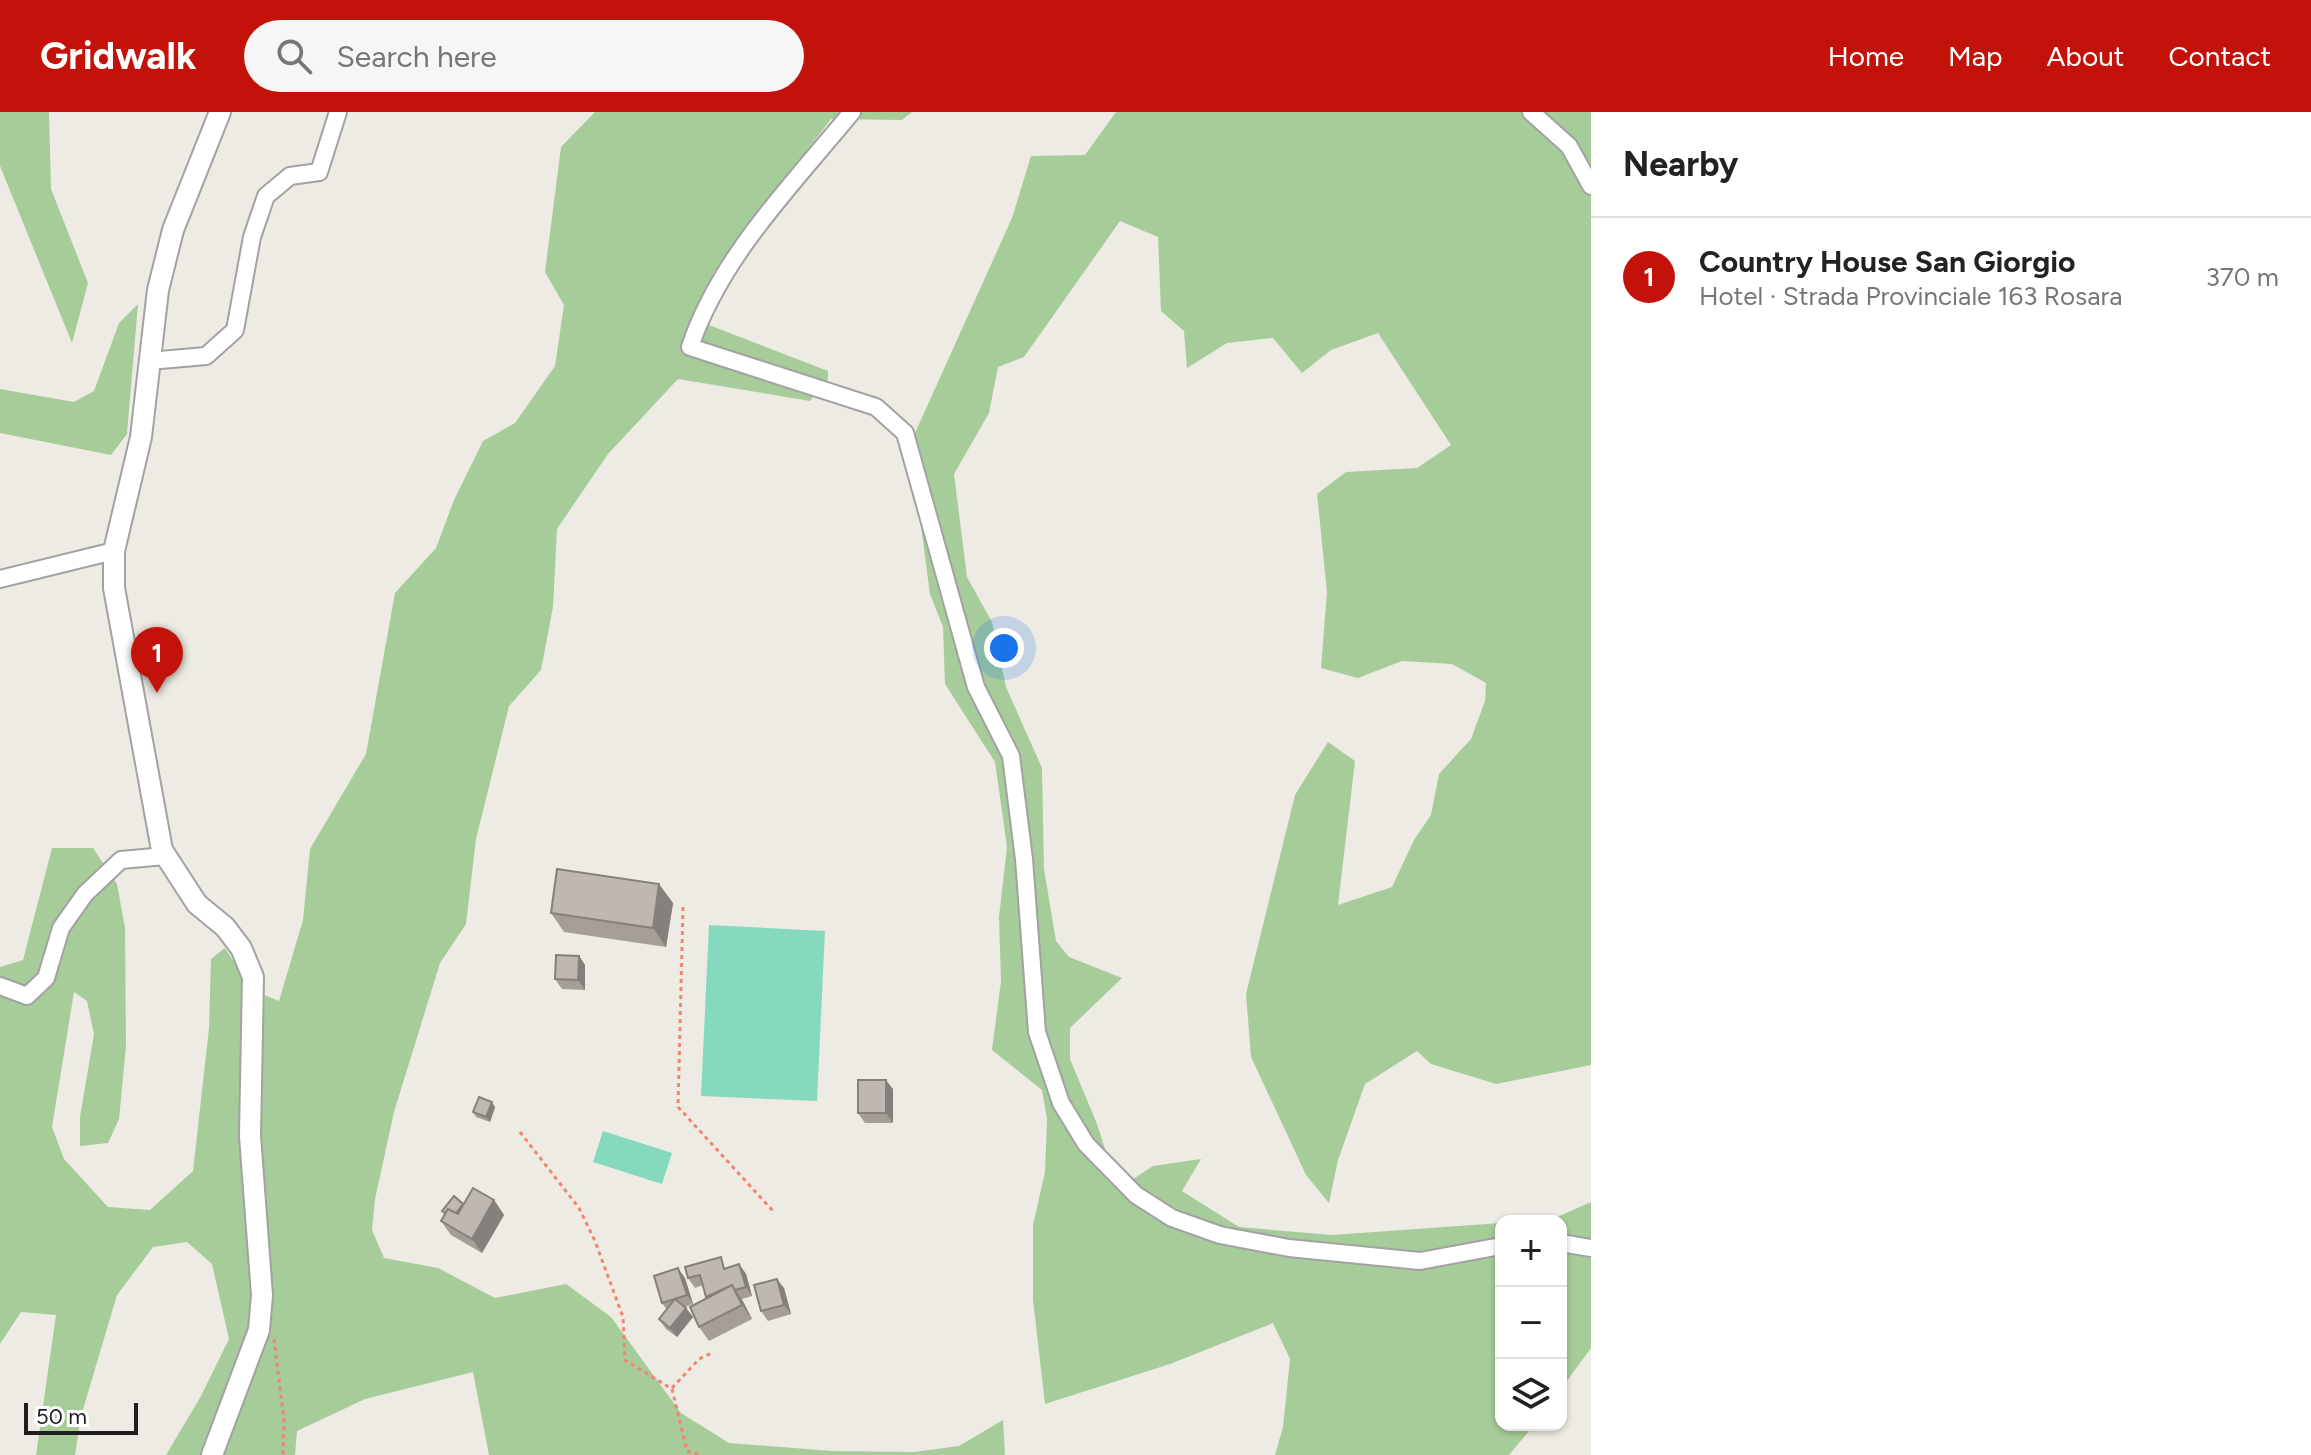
<!DOCTYPE html>
<html lang="en">
<head>
<meta charset="utf-8">
<style>
	:root { --surface:#fff; --page:#f6f6f6; --text:#222; --muted:#767676; --line:#e0e0e0; --accent:#c21209 }
	body { margin:0; font-family:Figtree,sans-serif; background:var(--page); color:var(--text) }
	.controls { position:absolute; right:24px; bottom:24px; display:grid; overflow:hidden; border-radius:16px; box-shadow:0 2px 6px #0004 }
	.controls button { width:72px; height:72px; display:grid; place-items:center; padding:0; border:0; border-bottom:2px solid var(--line); background:var(--surface); color:var(--text); font:40px sans-serif }
	.scale { position:absolute; left:24px; bottom:20px; width:114px; box-sizing:border-box; padding-left:8px; border:4px solid #1e1e1e; border-top:0; font-size:22px; line-height:28px; white-space:nowrap; color:#1e1e1e; -webkit-text-stroke:6px #fff; paint-order:stroke }
	.you { position:absolute; left:1004px; top:536px; width:28px; height:28px; margin:-20px; border:6px solid #fff; border-radius:50%; background:#1a73e8; box-shadow:0 0 0 12px #1a73e833 }
	.badge { display:grid; place-items:center; width:52px; height:52px; border-radius:50%; background:var(--accent); color:#fff; font-size:26px; font-weight:700 }
	.pin { position:absolute; translate:-50% -66px; filter:drop-shadow(0 2px 4px #0008) }
	.pin::after { content:''; position:absolute; top:42px; width:28px; height:24px; background:inherit; clip-path:polygon(0 0,100% 0,50% 100%) }
	.list { margin:0; padding:0; list-style:none }
	h2 { display:flex; justify-content:space-between; align-items:center; height:104px; margin:0; padding:0 32px; font-size:34px }
	h2 small { font-size:26px; font-weight:400; color:var(--muted) }
	.list li { display:grid; grid-template-columns:52px 1fr auto; gap:24px; align-items:center; box-sizing:border-box; height:120px; padding:0 32px; border-top:2px solid var(--line) }
	.list b { display:block; font-size:30px; white-space:nowrap }
	.list p { margin:0; font-size:26px; white-space:nowrap; color:var(--muted) }
	.list em { font-size:26px; font-style:normal; color:var(--muted) }
	.icon { flex:none; width:44px; height:44px; fill:none; stroke:currentColor; stroke-width:2; stroke-linecap:round; stroke-linejoin:round }
	.map { position:relative; flex:none; width:1591px; height:1343px; overflow:hidden }
	header { display:flex; align-items:center; gap:48px; box-sizing:border-box; height:112px; padding:0 40px; background:var(--accent); color:#fff }
	header strong { font-size:38px }
	nav { display:flex; gap:44px; margin-inline-start:auto; font-size:28px }
	.search { width:560px; height:72px; background:var(--page); display:flex; align-items:center; gap:20px; box-sizing:border-box; padding:0 28px; border-radius:44px; color:var(--muted); font-size:30px }
	main { display:flex }
	aside { flex:1; background:var(--surface) }
	.map>svg:first-child { display:block }
</style>
</head>
<body>
<header>
<strong>Gridwalk</strong>
<div class="search"><svg class="icon" aria-label="search" viewBox="0 0 24 24"><circle cx="10" cy="10" r="6"/><path d="M15 15l6 6"/></svg>Search here</div>
<nav><a>Home</a><a>Map</a><a>About</a><a>Contact</a></nav>
</header>
<main>
<div class="map">
<svg width="1591" height="1343" viewBox="0 0 1591 1343">
	<rect width="100%" height="100%" fill="#eeebe4"/>
	<path fill="#a6cc9a" d="M 0,0 L 49,0 L 51,77 L 88,171 L 72,231 L 0,54 Z
		M 595,0 L 912,0 L 902,8 L 831,7 L 714,160 L 696,208 L 828,259 L 828,267 L 810,289 L 678,267 L 608,342 L 557,417 L 553,495 L 541,558 L 509,594 L 476,727 L 466,812 L 440,851 L 394,1000 L 375,1087 L 372,1118 L 384,1146 L 438,1156 L 495,1186 L 566,1172 L 611,1205 L 681,1301 L 729,1331 L 832,1339 L 914,1340 L 959,1334 L 1003,1308 L 1005,1343 L 489,1343 L 473,1260 L 365,1287 L 297,1319 L 295,1343 L 166,1343 L 201,1284 L 229,1227 L 212,1152 L 187,1130 L 153,1135 L 117,1183 L 81,1304 L 75,1343 L 36,1343 L 56,1203 L 21,1200 L 0,1232 L 0,855 L 23,848 L 52,736 L 93,736 L 117,772 L 125,816 L 126,934 L 119,1007 L 108,1031 L 80,1034 L 80,1005 L 94,922 L 87,889 L 74,880 L 52,1015 L 64,1047 L 108,1095 L 150,1098 L 193,1059 L 209,916 L 211,847 L 225,836 L 252,878 L 279,889 L 303,808 L 310,737 L 366,642 L 395,481 L 436,436 L 454,388 L 483,329 L 515,311 L 555,254 L 564,193 L 545,160 L 561,35 Z
		M 1116,0 L 1591,0 L 1591,953 L 1496,972 L 1431,952 L 1417,939 L 1365,972 L 1338,1048 L 1329,1091 L 1306,1063 L 1251,945 L 1246,882 L 1295,683 L 1328,630 L 1355,649 L 1338,793 L 1392,775 L 1414,728 L 1431,703 L 1439,662 L 1471,627 L 1485,589 L 1486,571 L 1452,552 L 1402,549 L 1358,566 L 1321,556 L 1327,480 L 1317,382 L 1346,360 L 1417,356 L 1451,333 L 1378,221 L 1331,238 L 1302,261 L 1273,226 L 1227,231 L 1187,256 L 1184,219 L 1161,199 L 1158,125 L 1120,109 L 1024,245 L 998,255 L 989,301 L 954,362 L 967,465 L 992,510 L 1006,575 L 1042,656 L 1044,757 L 1056,829 L 1069,845 L 1122,866 L 1070,916 L 1070,947 L 1097,1012 L 1118,1077 L 1153,1054 L 1201,1047 L 1182,1079 L 1239,1115 L 1332,1123 L 1501,1111 L 1501,1313 L 1534,1313 L 1509,1343 L 1275,1343 L 1283,1315 L 1290,1247 L 1273,1211 L 1170,1252 L 1045,1292 L 1033,1188 L 1033,1113 L 1045,1060 L 1047,1007 L 1042,978 L 992,938 L 1001,869 L 999,805 L 1007,735 L 995,650 L 945,572 L 943,515 L 930,482 L 910,332 L 1012,106 L 1031,44 L 1085,43 Z
		M 138,192 L 127,322 L 111,343 L 0,321 L 0,277 L 74,290 L 94,279 L 119,211 Z
		M 1591,1090 L 1591,1236 L 1561,1277 L 1561,1109 L 1522,1109 L 1555,1106 Z"/>
	<path fill="#85dabd" d="M 709,813 L 825,819 L 817,989 L 701,984 Z
		M 603,1019 L 672,1041 L 662,1072 L 593,1050 Z"/>
	<g fill="none" stroke-linecap="round" stroke-linejoin="round">
		<g stroke="#a2a2a2" stroke-width="20">
			<path id="minor" d="M 852,0 C 793,72 720,145 690,235 L 876,295 L 905,321 L 976,575 L 1011,644 L 1024,747 L 1037,920 L 1061,991 L 1086,1032 L 1136,1083 L 1172,1106 L 1220,1123 L 1289,1136 L 1420,1149 L 1501,1134
				M 1531,0 L 1569,34 L 1591,74
				M 149,249 L 206,244 L 235,218 L 252,125 L 266,84 L 290,64 L 319,60 L 338,0
				M 0,467 L 114,439
				M 0,874 L 27,884 L 46,866 L 61,816 L 85,782 L 121,748 L 165,744
				M 1561,1131 L 1591,1136"/>
		</g>
		<g stroke="#a2a2a2" stroke-width="24">
			<path id="tertiary" d="M 212,1343 L 259,1218 L 262,1183 L 250,1024 L 253,865 L 241,836 L 225,815 L 197,792 L 162,738 L 114,476 L 114,439 L 141,325 L 158,178 L 173,118 L 220,0"/>
		</g>
		<path stroke="#f38470" stroke-width="3" stroke-dasharray="4 4" stroke-linecap="butt" d="M 683,795 L 678,995 L 773,1099
			M 520,1020 L 579,1096 L 595,1129 L 623,1205 L 625,1248 L 672,1277 L 687,1339 L 700,1343
			M 274,1227 L 284,1308 L 283,1343
			M 672,1276 L 699,1247 L 714,1240"/>
		<use href="#minor" stroke="#fff" stroke-width="16"/>
		<use href="#tertiary" stroke="#fff" stroke-width="20"/>
	</g>
	<path fill="#a49d98" d="M 673,791 L 666,835 L 564,820 L 551,801 Z
		M 579,844 L 585,853 L 585,878 L 562,877 L 555,867 Z
		M 893,977 L 893,1011 L 865,1011 L 858,1001 Z
		M 495,995 L 490,1010 L 476,1005 L 473,1000 Z
		M 494,1088 L 504,1103 L 482,1141 L 451,1123 L 441,1109 L 444,1102 L 442,1099 L 464,1092 Z
		M 739,1152 L 746,1162 L 752,1184 L 742,1187 L 752,1207 L 709,1229 L 699,1215 L 707,1186 L 703,1173 L 695,1176 L 688,1166 Z
		M 685,1166 L 693,1192 L 685,1195 L 693,1205 L 677,1225 L 666,1217 L 659,1207 L 667,1198 L 662,1191 Z
		M 784,1176 L 791,1202 L 768,1209 L 761,1199 Z"/>
	<path fill="#86807c" d="M 659,772 L 673,791 L 666,835 L 653,816 Z
		M 579,844 L 585,853 L 585,878 L 578,868 Z
		M 886,968 L 893,977 L 893,1011 L 886,1001 Z
		M 492,990 L 495,995 L 490,1010 L 486,1005 Z
		M 494,1088 L 504,1103 L 482,1141 L 472,1127 Z
		M 739,1152 L 746,1162 L 752,1184 L 746,1175 Z
		M 678,1156 L 685,1166 L 693,1192 L 687,1183 Z
		M 777,1167 L 784,1176 L 791,1202 L 784,1193 Z
		M 732,1173 L 742,1188 L 752,1207 L 742,1193 Z
		M 686,1196 L 693,1205 L 677,1225 L 670,1216 Z"/>
	<path fill="#bfb7b1" stroke="#86807c" stroke-width="2" d="M 557,757 L 659,772 L 653,816 L 551,801 Z
		M 556,843 L 579,844 L 578,868 L 555,867 Z
		M 858,968 L 886,968 L 886,1001 L 858,1001 Z
		M 479,985 L 492,990 L 486,1005 L 473,1000 Z
		M 473,1076 L 494,1088 L 472,1127 L 441,1109 L 448,1097 L 458,1102 Z
		M 454,1084 L 463,1092 L 456,1101 L 448,1097 L 445,1101 L 442,1099 Z
		M 721,1145 L 724,1157 L 739,1152 L 746,1175 L 735,1178 L 732,1173 L 706,1185 L 700,1163 L 688,1166 L 685,1155 Z
		M 678,1156 L 687,1183 L 662,1191 L 654,1164 Z
		M 777,1167 L 784,1193 L 761,1199 L 754,1173 Z
		M 732,1173 L 742,1193 L 699,1215 L 690,1195 Z
		M 675,1187 L 686,1196 L 670,1216 L 659,1207 Z"/>
</svg>
<div class="controls">
<button>+</button>
<button>−</button>
<button><svg class="icon" aria-label="layers" viewBox="0 0 24 24"><path d="M12 4l9 5-9 5-9-5zM3 14l9 5 9-5"/></svg></button>
</div>
<div class="scale">50 m</div>
<div class="you"></div>
<div class="pin badge" style="left:157px;top:581px">1</div>
</div>
<aside>
<h2>Nearby<small></small></h2>
<ul class="list">
<li><span class="badge">1</span><div><b>Country House San Giorgio</b><p>Hotel · Strada Provinciale 163 Rosara</p></div><em>370 m</em></li>
</ul>
</aside>
</main>
</body>
</html>
